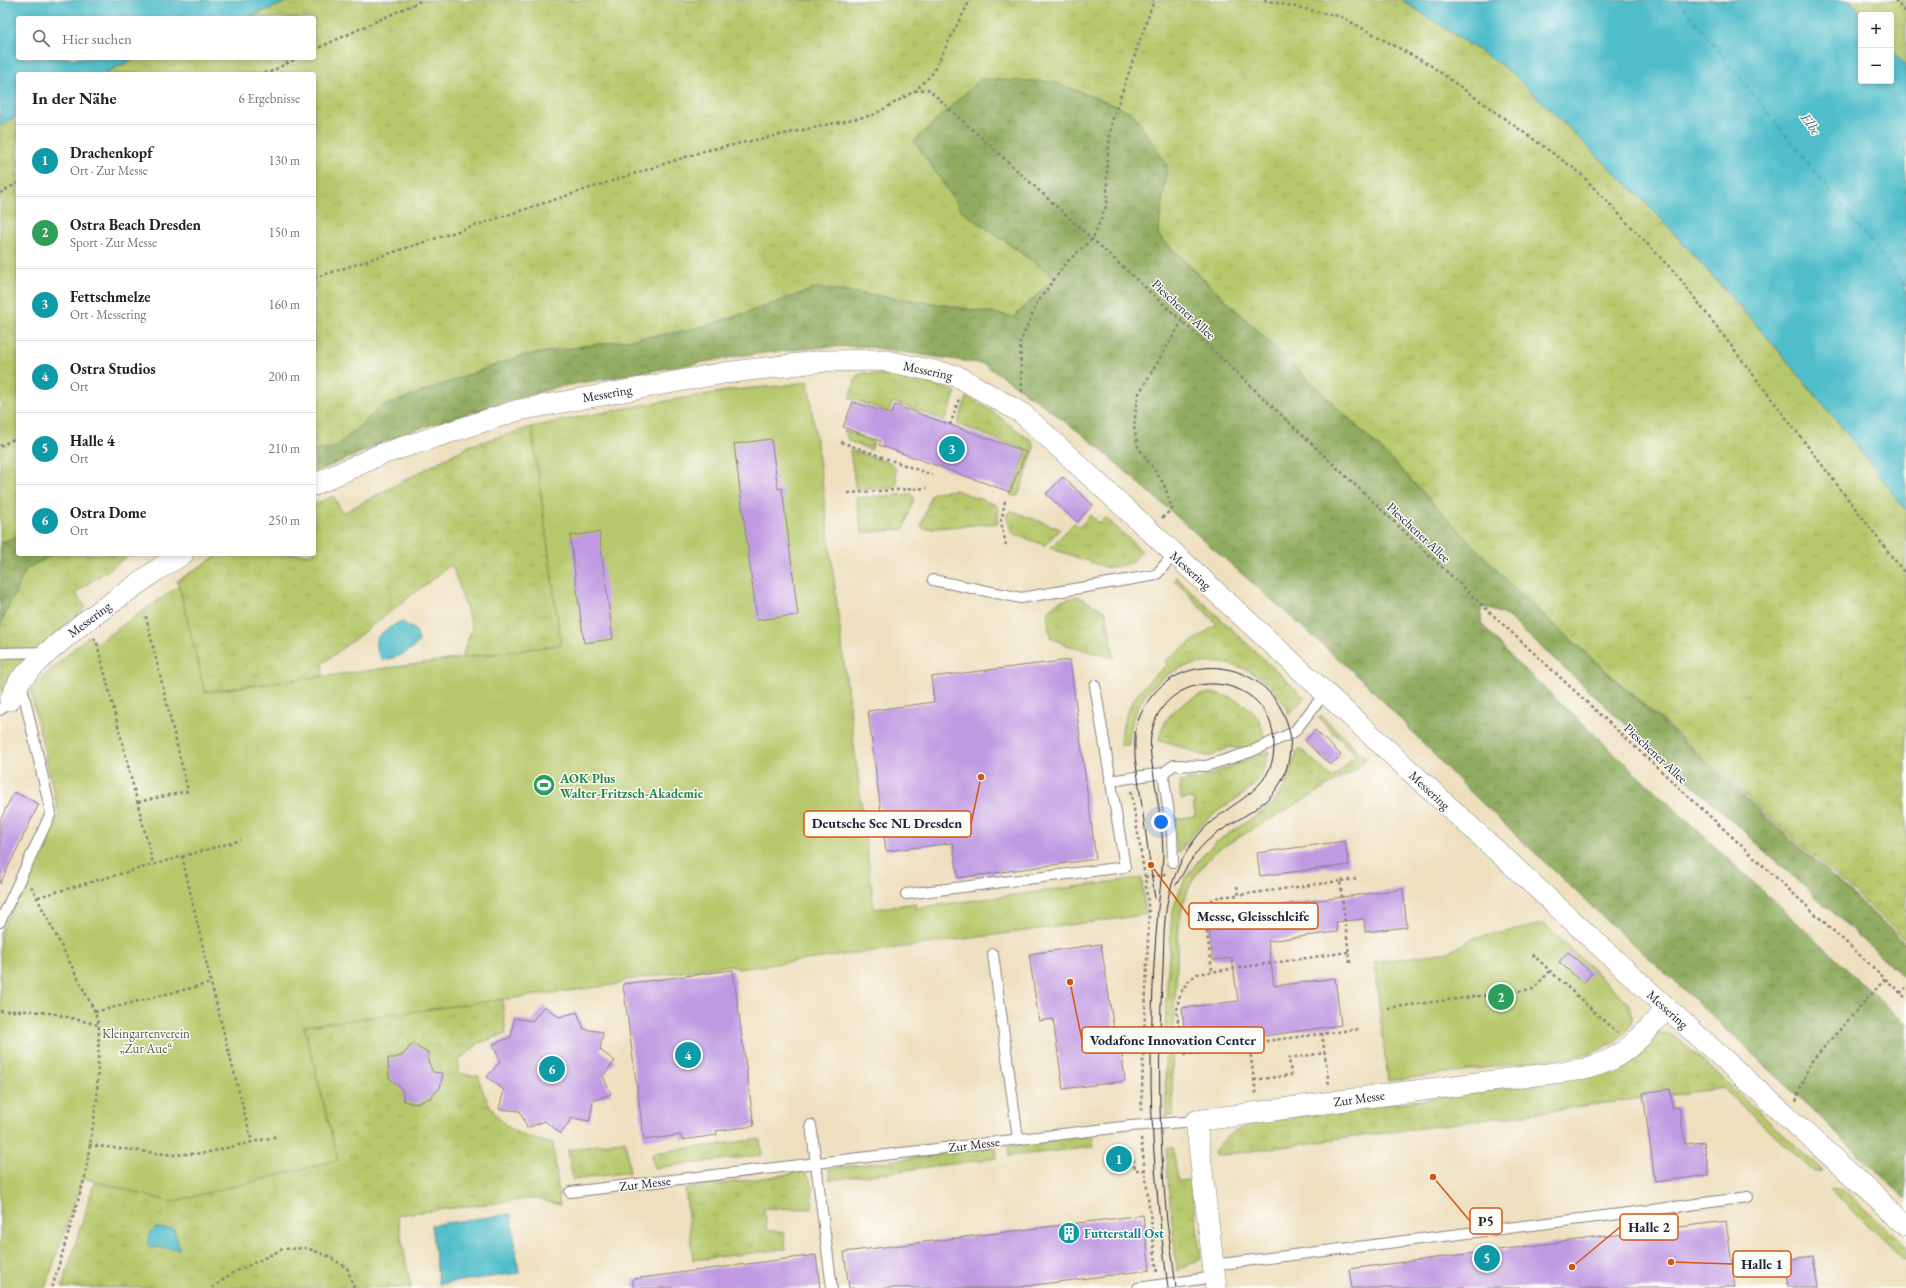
<!DOCTYPE html>
<html lang="de">
<head>
<meta charset="utf-8">
<style>
	:root { --surface:#fff; --page:#f6f6f6; --text:#202124; --muted:#757577; --line:#e0e0e0; --accent:#111827 }
	body { margin:0; font-family:"EB Garamond",serif; background:var(--page); color:var(--text) }
	.controls { position:absolute; right:12px; top:12px; display:grid; overflow:hidden; border-radius:4px; box-shadow:0 2px 6px #0003 }
	.controls button { width:36px; height:36px; display:grid; place-items:center; padding:0; border:0; border-bottom:1px solid var(--line); background:var(--surface); color:var(--text); font:20px sans-serif }
	.you { position:absolute; left:1161px; top:822px; width:14px; height:14px; margin:-10px; border:3px solid #fff; border-radius:50%; background:#1a73e8; box-shadow:0 0 0 6px #1a73e833 }
	.badge { display:grid; place-items:center; width:26px; height:26px; border-radius:50%; background:var(--accent); color:#fff; font-size:13px; font-weight:700 }
	.pin { position:absolute; translate:-50% -50%; border:2px solid #fff; box-shadow:0 1px 4px #0006 }
	.list { margin:0; padding:0; list-style:none }
	h2 { display:flex; justify-content:space-between; align-items:center; height:52px; margin:0; padding:0 16px; font-size:17px }
	h2 small { font-size:13px; font-weight:400; color:var(--muted) }
	.list li { display:grid; grid-template-columns:26px 1fr auto; gap:12px; align-items:center; box-sizing:border-box; height:72px; padding:0 16px; border-top:1px solid var(--line) }
	.list b { display:block; font-size:15px; white-space:nowrap }
	.list p { margin:0; font-size:13px; white-space:nowrap; color:var(--muted) }
	.list em { font-size:13px; font-style:normal; color:var(--muted) }
	.icon { flex:none; width:22px; height:22px; fill:none; stroke:currentColor; stroke-width:2; stroke-linecap:round; stroke-linejoin:round }
	.map { position:relative; flex:none; width:1906px; height:1288px; overflow:hidden }
	.search { position:absolute; background:var(--surface); box-shadow:0 2px 6px #0003; left:16px; top:16px; width:300px; height:44px; display:flex; align-items:center; gap:10px; box-sizing:border-box; padding:0 14px; border-radius:4px; color:var(--muted); font-size:15px }
	.panel { position:absolute; background:var(--surface); box-shadow:0 2px 6px #0003; left:16px; top:72px; width:300px; height:484px; border-radius:4px }
	.map>svg:first-child { display:block }
</style>
</head>
<body>
<div class="map">
<svg width="1906" height="1288" viewBox="0 0 1906 1288">
	<defs>
		<pattern id="grass-tufts" width="24" height="20" patternUnits="userSpaceOnUse"><rect width="24" height="20" fill="#b7c86c"/><path d="M3 7l-1-3M5 7V3M7 7l1-3M15 17l-1-3M17 17v-4M19 17l1-3" fill="none" stroke="#9dac5e"/></pattern>
		<pattern id="forest-crowns" width="20" height="18" patternUnits="userSpaceOnUse"><rect width="20" height="18" fill="#91ac60"/><path d="M2 6a3 3 0 1 1 6 0M12 15a3 3 0 1 1 6 0" fill="none" stroke="#768c50"/></pattern>
	</defs>
	<rect width="100%" height="100%" fill="#fdfcf7"/>
	<filter id="ink" filterUnits="userSpaceOnUse"><feTurbulence type="fractalNoise" baseFrequency=".025" numOctaves="2"/><feDisplacementMap in="SourceGraphic" scale="8" xChannelSelector="R" yChannelSelector="G"/><feConvolveMatrix kernelMatrix="1 2 1 2 8 2 1 2 1" color-interpolation-filters="sRGB"/></filter>
	<filter id="wash" filterUnits="userSpaceOnUse"><feTurbulence type="fractalNoise" baseFrequency=".012" numOctaves="4" result="noise"/><feDisplacementMap in="SourceGraphic" scale="16" xChannelSelector="R" yChannelSelector="G"/><feGaussianBlur stdDeviation="0.9" result="paint"/><feColorMatrix in="noise" values="0 0 0 0 0 0 0 0 0 0 0 0 0 0 0 0 0 1.4 0 .05"/><feComposite in="paint" operator="in"/></filter>
	<g filter="url(#wash)">
		<rect width="100%" height="100%" fill="#eee0bf"/>
		<path fill="url(#grass-tufts)" stroke="#6c7554" d="M 292,0 L 1402,0 L 1510,71 L 1654,211 L 1774,345 L 1850,437 L 1906,510 L 1906,939 L 1518,592 L 1390,458 L 1158,235 L 1167,165 L 962,211 L 1056,277 L 1014,317 L 926,302 L 817,288 L 740,315 L 686,331 L 520,356 L 381,407 L 335,448 L 314,451 L 314,74 L 102,74 L 136,58 L 314,58 L 314,18 L 246,18 Z
			M 1850,0 L 1906,0 L 1906,66 L 1891,48 L 1891,15 L 1863,15 Z
			M 18,115 L 18,536 L 0,543 L 0,126 Z
			M 864,373 C 897,376 926,381 956,392 L 945,420 L 893,402 L 889,412 L 849,398 L 857,376 Z
			M 967,397 L 984,406 L 1032,441 L 1034,446 L 1033,452 L 1019,494 L 1017,496 L 1010,495 L 1027,451 L 957,424 Z
			M 532,427 L 561,645 L 462,658 L 472,627 L 452,564 L 322,664 L 323,676 L 204,692 L 177,581 L 220,554 L 314,554 L 314,505 L 333,496 L 343,513 L 469,446 Z
			M 844,430 L 874,442 L 871,450 L 849,441 Z
			M 850,450 L 891,463 L 895,467 L 897,485 L 894,488 L 856,490 Z
			M 955,490 L 996,505 L 998,509 L 998,523 L 924,529 L 921,526 L 931,495 L 935,492 Z
			M 911,494 L 914,498 L 904,529 L 862,533 L 856,498 Z
			M 1012,511 L 1060,529 L 1045,545 L 1016,535 L 1011,531 L 1006,515 L 1009,512 Z
			M 1090,515 L 1099,523 L 1105,517 L 1142,551 L 1131,563 L 1108,568 L 1050,548 L 1074,523 L 1080,527 Z
			M 54,554 L 131,554 L 75,593 L 86,607 C 56,634 24,659 1,693 L 0,626 L 26,569 Z
			M 1176,577 L 1305,698 L 1289,713 C 1251,631 1131,654 1129,745 L 1120,745 C 1123,708 1138,687 1168,665 L 1165,661 L 1217,624 L 1174,580 Z
			M 1078,596 L 1106,612 L 1114,658 L 1063,644 L 1050,637 L 1047,612 L 1058,602 Z
			M 1210,693 C 1235,695 1266,712 1264,742 L 1247,750 L 1230,747 L 1211,756 L 1205,756 L 1170,743 L 1159,741 C 1162,714 1185,698 1210,693 Z
			M 1321,715 L 1366,758 L 1357,769 L 1219,849 C 1194,872 1184,891 1179,925 L 1172,1054 L 1173,1115 L 1166,1117 C 1165,1063 1164,1010 1169,957 C 1170,938 1170,918 1176,900 C 1182,883 1192,867 1204,854 C 1225,829 1261,821 1280,794 C 1291,780 1291,759 1300,748 L 1331,777 L 1334,777 L 1355,754 L 1318,718 Z
			M 1269,751 C 1260,795 1238,793 1208,819 C 1197,829 1188,839 1180,852 L 1176,851 L 1175,819 L 1195,816 L 1193,798 L 1181,799 L 1179,782 L 1199,779 Z
			M 502,999 L 506,1034 L 479,1043 L 458,1061 L 460,1074 L 479,1076 C 480,1086 483,1092 488,1102 C 503,1130 523,1138 553,1143 L 560,1205 L 535,1198 L 397,1215 L 411,1288 L 62,1288 L 95,1180 L 171,1201 L 338,1160 L 303,1026 Z
			M 1664,1034 L 1672,1036 L 1680,1040 L 1823,1171 L 1814,1172 L 1723,1088 L 1671,1095 L 1669,1089 L 1643,1093 L 1643,1098 L 1215,1156 L 1214,1152 C 1227,1133 1236,1130 1257,1122 L 1554,1082 L 1654,1036 Z
			M 1092,1135 L 1094,1147 L 1009,1156 L 1008,1146 Z
			M 760,1139 L 762,1155 L 654,1168 L 652,1153 Z
			M 625,1140 L 630,1172 L 573,1180 L 568,1150 Z
			M 996,1147 L 997,1158 L 830,1180 L 829,1169 Z
			M 1166,1148 L 1173,1148 L 1178,1181 L 1191,1180 L 1201,1258 L 1177,1271 L 1168,1181 Z
			M 804,1172 C 815,1179 812,1196 812,1209 L 764,1208 L 767,1230 L 784,1233 L 786,1249 L 693,1260 L 685,1189 Z
			M 1844,1189 L 1906,1247 L 1906,1261 L 1830,1190 Z"/>
		<path fill="url(#forest-crowns)" stroke="#5a674e" d="M 980,79 L 1054,82 L 1132,112 L 1167,165 L 1158,236 L 1390,458 L 1518,592 L 1906,943 L 1906,979 L 1507,616 L 1482,606 L 1481,623 L 1513,659 L 1906,1024 L 1906,1199 L 1714,1017 L 1604,918 L 1459,781 L 1367,684 L 1091,441 L 1039,402 L 984,364 L 863,346 L 823,347 L 745,355 L 668,368 L 557,387 L 408,432 L 314,473 L 314,451 L 335,448 L 381,407 L 520,356 L 686,331 L 740,315 L 817,288 L 926,302 L 1014,317 L 1055,277 L 962,211 L 914,141 Z
			M 18,536 L 18,554 L 54,554 L 26,569 L 0,626 L 0,543 Z"/>
		<path fill="#b7c86c" stroke="#6c7554" d="M 808,381 L 822,481 L 874,909 L 915,903 L 916,908 L 1142,878 L 1145,915 L 738,969 L 732,965 L 625,980 L 620,984 L 304,1026 L 338,1160 L 171,1202 L 83,1178 L 45,1288 L 0,1288 L 0,933 L 59,815 L 30,689 L 88,636 L 97,643 L 179,586 L 205,692 L 561,645 L 532,427 C 599,412 666,401 733,390 C 758,387 784,387 808,381 Z
			M 1544,924 L 1628,1003 C 1629,1006 1631,1011 1632,1014 C 1635,1035 1603,1048 1589,1054 L 1388,1081 L 1374,962 L 1449,952 L 1472,939 Z"/>
		<path fill="#50bdca" stroke="#397082" d="M 0,0 L 292,0 L 246,18 L 18,18 L 18,58 L 136,58 L 102,74 L 18,74 L 18,115 L 0,126 Z
			M 1402,0 L 1850,0 L 1863,15 L 1861,15 L 1861,81 L 1891,81 L 1891,48 L 1906,66 L 1906,510 L 1850,437 L 1774,345 L 1654,211 L 1510,71 Z
			M 401,621 L 416,631 L 419,641 C 412,652 396,658 383,660 C 365,638 383,632 401,621 Z
			M 511,1214 L 519,1273 L 439,1284 L 431,1225 Z
			M 155,1228 L 174,1229 L 180,1249 L 151,1247 C 145,1241 149,1233 155,1228 Z"/>
		<g fill="none" stroke-linecap="round" stroke-linejoin="round">
			<path stroke="#346074" stroke-width="1" stroke-dasharray="5 4" stroke-linecap="butt" d="M 1678,0 L 1906,286"/>
		</g>
		<g id="blocks">
			<path fill="#bf99e2" d="M 853,402 L 891,414 L 895,405 L 1026,452 L 1010,492 L 879,445 L 881,441 L 843,427 Z
				M 771,439 L 778,489 L 782,488 L 798,615 L 757,620 L 734,444 Z
				M 1063,477 L 1093,505 L 1077,522 L 1046,494 Z
				M 599,532 L 613,639 L 584,643 L 570,536 Z
				M 1070,660 L 1096,859 L 958,878 L 953,843 L 886,851 L 868,711 L 934,702 L 931,677 Z
				M 1315,730 L 1341,755 L 1331,765 L 1305,741 Z
				M 14,792 L 39,804 L 0,884 L 0,820 Z
				M 1345,841 L 1349,865 L 1260,876 L 1257,853 Z
				M 1403,889 L 1407,927 L 1365,932 L 1364,919 L 1336,922 L 1337,932 L 1268,941 L 1274,986 L 1335,978 L 1341,1025 L 1243,1039 L 1243,1038 L 1186,1045 L 1182,1008 L 1238,1001 L 1232,958 L 1213,960 L 1207,915 Z
				M 1101,944 L 1114,1030 L 1119,1029 L 1125,1081 L 1063,1089 L 1053,1019 L 1039,1021 L 1029,954 Z
				M 1568,952 L 1592,973 L 1583,983 L 1559,962 Z
				M 733,970 L 754,1126 L 716,1131 L 717,1135 L 682,1140 L 681,1135 L 644,1140 L 623,984 Z
				M 544,1006 L 559,1017 L 577,1012 L 584,1029 L 603,1032 L 600,1050 L 615,1061 L 603,1076 L 611,1094 L 593,1101 L 590,1121 L 572,1118 L 561,1134 L 545,1121 L 527,1128 L 520,1111 L 499,1109 L 504,1090 L 487,1077 L 500,1062 L 493,1044 L 511,1037 L 514,1018 L 532,1021 Z
				M 413,1043 L 420,1049 L 428,1052 L 428,1061 L 433,1072 L 443,1073 L 440,1088 L 430,1098 L 415,1104 L 404,1101 L 402,1090 L 398,1085 L 389,1078 L 388,1058 L 395,1058 L 403,1055 Z
				M 1670,1089 L 1673,1108 L 1679,1106 L 1685,1144 L 1704,1142 L 1709,1175 L 1655,1182 L 1643,1093 Z
				M 1143,1215 L 1150,1270 L 1011,1288 L 849,1288 L 844,1252 Z
				M 1726,1221 L 1735,1288 L 1352,1288 L 1349,1269 Z
				M 816,1255 L 820,1288 L 633,1288 L 633,1279 Z
				M 1814,1256 L 1819,1288 L 1787,1288 L 1783,1260 Z"/>
		</g>
	</g>
	<g filter="url(#ink)">
		<use href="#blocks" fill-opacity="0" stroke="#88817d" stroke-width="1"/>
		<g fill="none" stroke-linecap="round" stroke-linejoin="round">
			<g stroke="#88817d" stroke-width="12">
				<path id="service" d="M 933,580 L 1021,598 L 1156,575 L 1174,554
					M 0,653 L 46,652
					M 0,710 L 10,700
					M 1163,773 L 1172,834 L 1173,862
					M 1110,781 L 1163,773 L 1174,765 L 1206,766 L 1250,752 L 1294,732 L 1325,693
					M 906,894 L 1125,867 L 1095,686
					M 0,922 L 51,813 L 21,682
					M 993,954 L 1018,1139
					M 811,1125 L 832,1288
					M 570,1192 L 1131,1126 L 1196,1121
					M 1213,1265 L 1652,1210 L 1748,1197
					M 1138,1288 L 1215,1277"/>
			</g>
			<g stroke="#88817d" stroke-width="22">
				<path id="minor" d="M 314,485 L 379,455 L 519,410 L 724,373 L 825,361 L 882,360 L 957,376 L 1023,414 L 1667,1008 L 1906,1224
					M 10,700 L 20,680 L 48,652 L 83,623 L 157,570 L 183,554
					M 1216,1288 L 1196,1121 L 1368,1097 L 1585,1069 C 1594,1066 1604,1063 1612,1059 C 1634,1047 1650,1027 1667,1008"/>
			</g>
			<path stroke="#88817d" stroke-width="2.5" stroke-dasharray="3 3" stroke-linecap="butt" d="M 1264,0 L 1342,17 L 1430,65 L 1579,172 L 1677,275 L 1906,575
				M 1895,0 L 1906,13
				M 314,50 L 423,0
				M 258,74 L 270,72 L 297,58
				M 915,91 L 928,89 L 1182,321 L 1482,605 L 1906,998
				M 0,193 L 18,183
				M 314,278 L 704,151 L 873,115 L 915,91 L 932,74 L 970,0
				M 1022,392 L 1020,343 L 1037,303 L 1066,263 L 1093,238 L 1107,204 L 1107,161 L 1112,121 L 1154,0
				M 950,425 L 959,399
				M 841,442 L 932,475
				M 0,446 L 18,437
				M 848,493 L 927,488
				M 1005,501 L 1001,522 L 1006,545
				M 1162,518 L 1172,509 L 1164,484 L 1138,447 L 1134,427 L 1138,395 L 1182,321
				M 94,638 L 97,643 L 153,864
				M 1131,791 L 1145,877 L 1149,914 L 1141,1113
				M 138,802 L 188,791 L 145,613
				M 182,856 L 211,983 L 252,1142
				M 1145,877 L 1166,874
				M 31,886 L 95,1012 L 99,1025 L 97,1100 L 85,1177 L 52,1288
				M 1237,886 L 1239,895 L 1340,881
				M 38,897 L 241,840
				M 1348,952 L 1197,974 C 1167,996 1179,1023 1184,1054 L 1202,1053 L 1205,1049 L 1359,1029
				M 1532,954 L 1617,1033
				M 1350,963 L 1340,881 L 1359,879
				M 1212,970 L 1204,912 C 1209,894 1223,897 1239,895
				M 1900,993 L 1906,988
				M 1388,1008 L 1533,989 L 1550,971
				M 0,1011 L 33,1011 L 56,1014 L 98,1025
				M 95,1012 L 211,983
				M 1322,1033 L 1329,1085
				M 1249,1043 L 1256,1094
				M 1254,1080 L 1291,1075 L 1289,1058 L 1325,1053
				M 1796,1101 L 1810,1063 L 1885,979
				M 1141,1138 L 1157,1272
				M 89,1145 L 173,1155 L 205,1153 L 278,1136
				M 1132,1161 L 1134,1161 L 1135,1170 L 1145,1170
				M 212,1288 L 231,1274 L 283,1249 L 307,1248 L 328,1256 L 347,1268 L 354,1288"/>
			<use href="#service" stroke="#fff" stroke-width="10"/>
			<use href="#minor" stroke="#fff" stroke-width="21"/>
			<path stroke="#22223b" stroke-width="1" d="M 1155,899 L 1135,757 C 1135,745 1134,732 1138,721 C 1166,643 1274,653 1290,734 C 1291,741 1290,750 1289,758 C 1281,808 1237,814 1205,843 C 1193,855 1185,870 1176,885
				M 1168,1288 C 1158,1211 1150,1133 1151,1056 C 1152,1011 1153,967 1157,923 C 1158,901 1162,879 1163,856 C 1163,830 1158,803 1154,777 C 1152,762 1148,747 1152,731 C 1167,662 1273,671 1274,744 C 1275,787 1238,799 1211,822 C 1192,839 1180,860 1172,884 C 1163,910 1164,942 1163,969 C 1157,1054 1159,1138 1167,1222 C 1170,1244 1174,1266 1176,1288"/>
		</g>
	</g>
	<defs>
		<g id="stadium-disc" transform="scale(1.15)"><circle r="9.5" fill="#2e9e5b" stroke="#fdfcf7"/><path d="M0-5a6.5 5 0 1 0 0 10a6.5 5 0 1 0 0-10ZM-3.5-1.8h7v3.6h-7Z" fill="#fff"/></g>
		<g id="building-disc" transform="scale(1.15)"><circle r="9.5" fill="#0f9aa8" stroke="#fdfcf7"/><path d="M-4-6H4V6H1V3H-1V6H-4ZM-2.5-4.3h1.7v1.8h-1.7ZM.8-4.3h1.7v1.8H.8ZM-2.5-1h1.7V.8h-1.7ZM.8-1h1.7V.8H.8Z" fill="#fff"/></g>
	</defs>
	<g fill-rule="evenodd">
		<use href="#stadium-disc" x="544" y="785"/>
		<use href="#building-disc" x="1069" y="1233"/>
	</g>
	<g text-anchor="middle" stroke-width="3" stroke-linejoin="round" paint-order="stroke">
		<g font-size="13" fill="#22223b" stroke="#fdfcf7">
			<text transform="translate(1184 309) rotate(43)" y="5">Pieschener Allee</text>
			<text transform="translate(928 370) rotate(12)" y="5">Messering</text>
			<text transform="translate(607 393) rotate(-10)" y="5">Messering</text>
			<text transform="translate(1419 532) rotate(43)" y="5">Pieschener Allee</text>
			<text transform="translate(1191 570) rotate(42)" y="5">Messering</text>
			<text transform="translate(89 619) rotate(-37)" y="5">Messering</text>
			<text transform="translate(1656 753) rotate(43)" y="5">Pieschener Allee</text>
			<text transform="translate(1430 790) rotate(43)" y="5">Messering</text>
			<text transform="translate(1668 1009) rotate(42)" y="5">Messering</text>
			<text transform="translate(1359 1098) rotate(-8)" y="5">Zur Messe</text>
			<text transform="translate(974 1144) rotate(-7)" y="5">Zur Messe</text>
			<text transform="translate(645 1183) rotate(-7)" y="5">Zur Messe</text>
		</g>
		<g font-size="13" font-weight="bold" fill="#27864d" stroke="#fdfcf7" text-anchor="start">
			<text x="560" y="783">AOK Plus<tspan x="560" dy="15">Walter-Fritzsch-Akademie</tspan></text>
		</g>
		<g font-size="13" fill="#565c4c" stroke="#fdfcf7">
			<text x="146" y="1038">Kleingartenverein<tspan x="146" dy="15">„Zur Aue“</tspan></text>
		</g>
		<g font-size="13" font-weight="bold" fill="#0d838f" stroke="#fdfcf7" text-anchor="start">
			<text x="1084" y="1238">Futterstall Ost</text>
		</g>
		<g font-size="14" font-style="italic" fill="#346074" stroke="#fdfcf7">
			<text transform="translate(1811 124) rotate(55)" y="5">Elbe</text>
		</g>
	</g>
	<path fill="none" stroke="#d45411" stroke-width="1.5" d="M981 777L971 824M1151 865L1189 916M1070 982L1082 1040M1433 1177L1470 1221M1572 1267L1620 1227M1671 1262L1733 1264"/>
	<g fill="#d45411" stroke="#fdfcf7" stroke-width="1.5">
		<circle cx="981" cy="777" r="4"/>
		<circle cx="1151" cy="865" r="4"/>
		<circle cx="1070" cy="982" r="4"/>
		<circle cx="1433" cy="1177" r="4"/>
		<circle cx="1572" cy="1267" r="4"/>
		<circle cx="1671" cy="1262" r="4"/>
	</g>
	<g fill="#fdfcf7" stroke="#d45411" stroke-width="1.5">
		<rect x="804" y="811" width="167" height="26" rx="4"/>
		<rect x="1189" y="903" width="129" height="26" rx="4"/>
		<rect x="1082" y="1027" width="182" height="26" rx="4"/>
		<rect x="1470" y="1208" width="32" height="26" rx="4"/>
		<rect x="1620" y="1214" width="58" height="26" rx="4"/>
		<rect x="1733" y="1251" width="58" height="26" rx="4"/>
	</g>
	<g font-size="14" text-anchor="middle" font-weight="bold" fill="#22223b">
		<text x="887" y="828">Deutsche See NL Dresden</text>
		<text x="1253" y="921">Messe, Gleisschleife</text>
		<text x="1173" y="1045">Vodafone Innovation Center</text>
		<text x="1486" y="1226">P5</text>
		<text x="1649" y="1232">Halle 2</text>
		<text x="1762" y="1269">Halle 1</text>
	</g>
</svg>
<div class="controls">
<button>+</button>
<button>−</button>
</div>
<div class="you"></div>
<div class="pin badge" style="left:1119px;top:1159px;background:#0f9aa8">1</div>
<div class="pin badge" style="left:1501px;top:997px;background:#2e9e5b">2</div>
<div class="pin badge" style="left:952px;top:449px;background:#0f9aa8">3</div>
<div class="pin badge" style="left:688px;top:1055px;background:#0f9aa8">4</div>
<div class="pin badge" style="left:1487px;top:1258px;background:#0f9aa8">5</div>
<div class="pin badge" style="left:552px;top:1069px;background:#0f9aa8">6</div>
<div class="search"><svg class="icon" aria-label="search" viewBox="0 0 24 24"><circle cx="10" cy="10" r="6"/><path d="M15 15l6 6"/></svg>Hier suchen</div>
<section class="panel">
<h2>In der Nähe<small>6 Ergebnisse</small></h2>
<ul class="list">
<li><span class="badge" style="background:#0f9aa8">1</span><div><b>Drachenkopf</b><p>Ort · Zur Messe</p></div><em>130 m</em></li>
<li><span class="badge" style="background:#2e9e5b">2</span><div><b>Ostra Beach Dresden</b><p>Sport · Zur Messe</p></div><em>150 m</em></li>
<li><span class="badge" style="background:#0f9aa8">3</span><div><b>Fettschmelze</b><p>Ort · Messering</p></div><em>160 m</em></li>
<li><span class="badge" style="background:#0f9aa8">4</span><div><b>Ostra Studios</b><p>Ort</p></div><em>200 m</em></li>
<li><span class="badge" style="background:#0f9aa8">5</span><div><b>Halle 4</b><p>Ort</p></div><em>210 m</em></li>
<li><span class="badge" style="background:#0f9aa8">6</span><div><b>Ostra Dome</b><p>Ort</p></div><em>250 m</em></li>
</ul>
</section>
</div>
</body>
</html>
